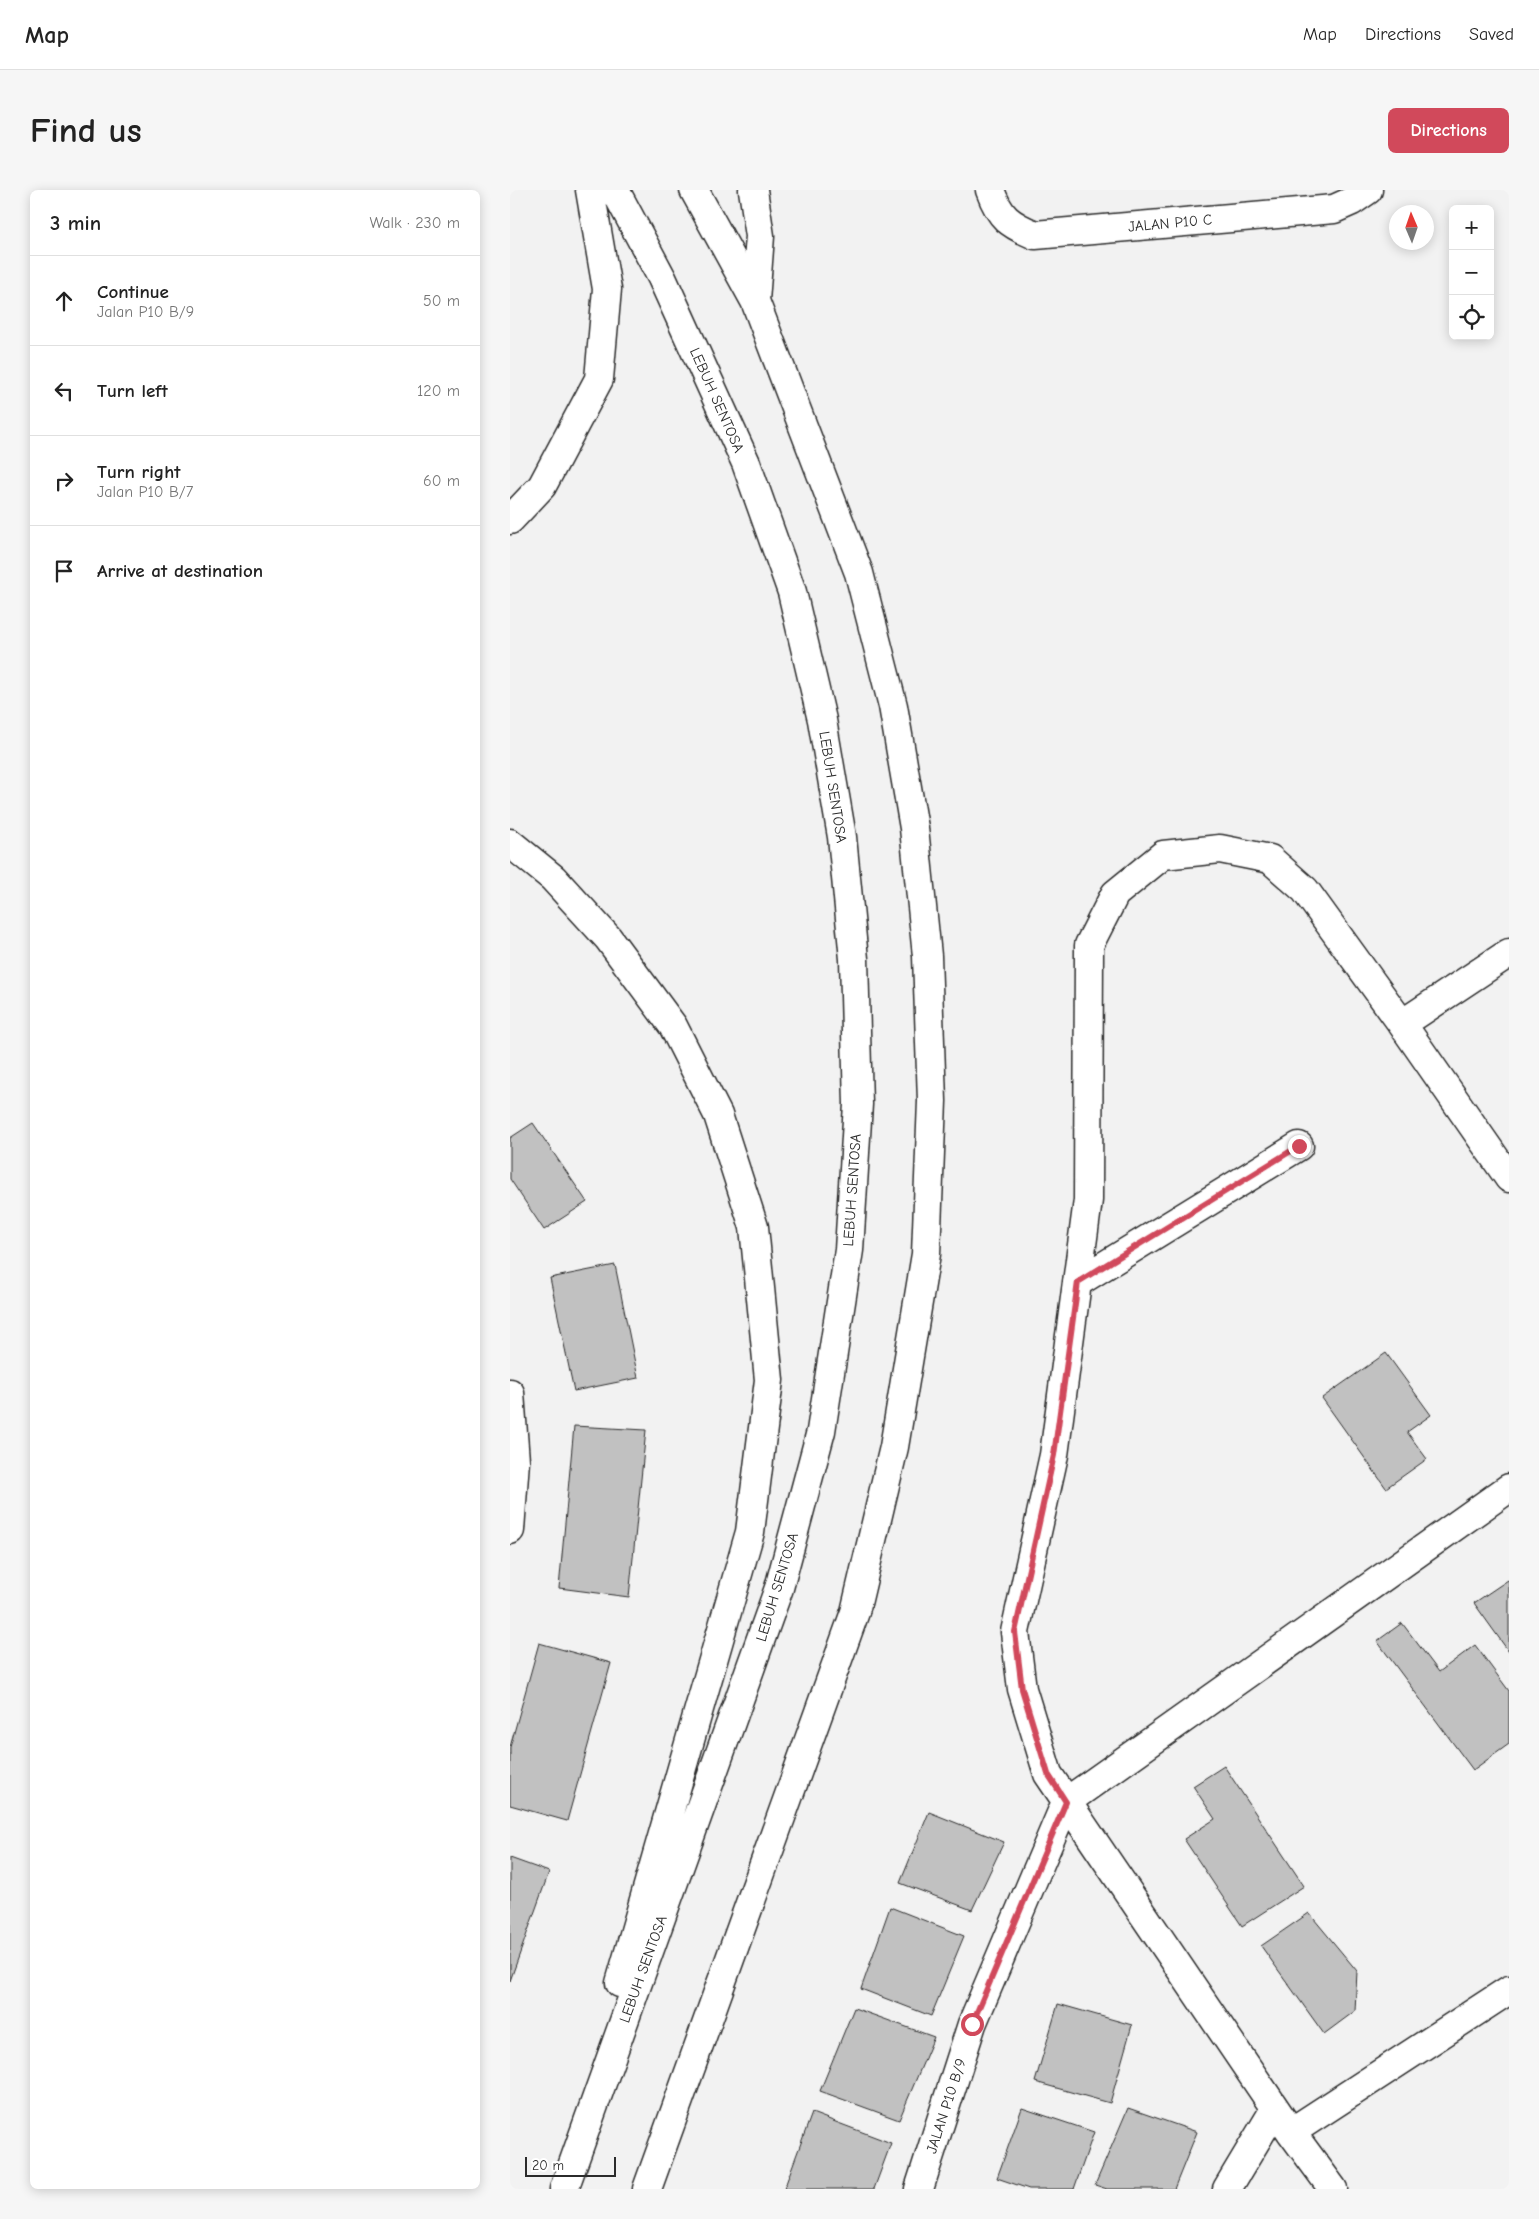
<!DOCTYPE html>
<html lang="en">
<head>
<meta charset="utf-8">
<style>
	:root { --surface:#fff; --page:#f6f6f6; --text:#222; --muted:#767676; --line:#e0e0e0; --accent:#d1495b }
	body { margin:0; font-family:"Comic Neue",sans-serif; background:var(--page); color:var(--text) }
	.controls { position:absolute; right:15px; top:15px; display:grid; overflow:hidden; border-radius:8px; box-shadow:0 2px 12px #0003 }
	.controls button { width:45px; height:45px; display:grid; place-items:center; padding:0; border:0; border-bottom:1px solid var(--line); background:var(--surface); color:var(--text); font:25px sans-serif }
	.compass { position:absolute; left:879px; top:15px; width:45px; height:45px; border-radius:50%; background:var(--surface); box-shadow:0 2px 12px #0003; rotate:358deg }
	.scale { position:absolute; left:15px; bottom:12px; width:91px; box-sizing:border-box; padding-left:5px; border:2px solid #2b2b2b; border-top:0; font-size:14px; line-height:18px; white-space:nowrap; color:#2b2b2b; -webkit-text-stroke:4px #fff; paint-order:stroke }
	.stop { position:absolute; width:15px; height:15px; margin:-11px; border:4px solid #d1495b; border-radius:50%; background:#fff }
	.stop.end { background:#d1495b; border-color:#fff; box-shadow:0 1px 5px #0008 }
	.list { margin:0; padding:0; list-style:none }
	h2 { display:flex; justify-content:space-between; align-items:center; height:65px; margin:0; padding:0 20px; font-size:21px }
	h2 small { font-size:16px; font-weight:400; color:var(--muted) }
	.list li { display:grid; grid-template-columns:32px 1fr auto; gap:15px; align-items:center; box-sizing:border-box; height:90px; padding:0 20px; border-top:1px solid var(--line) }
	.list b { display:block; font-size:19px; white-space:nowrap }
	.list p { margin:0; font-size:16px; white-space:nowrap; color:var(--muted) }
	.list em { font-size:16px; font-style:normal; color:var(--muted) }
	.icon { flex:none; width:28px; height:28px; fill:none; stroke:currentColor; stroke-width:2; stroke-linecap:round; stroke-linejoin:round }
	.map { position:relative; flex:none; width:999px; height:1999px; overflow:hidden; border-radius:8px }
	header { display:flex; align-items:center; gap:30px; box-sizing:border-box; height:70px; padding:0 25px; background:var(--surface); border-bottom:1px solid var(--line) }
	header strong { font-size:24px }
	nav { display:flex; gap:28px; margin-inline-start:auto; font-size:18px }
	.intro { display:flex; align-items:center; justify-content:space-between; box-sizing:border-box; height:120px; padding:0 30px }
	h1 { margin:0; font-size:35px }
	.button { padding:12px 22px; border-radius:8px; background:var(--accent); color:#fff; font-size:18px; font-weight:700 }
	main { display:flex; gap:30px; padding:0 30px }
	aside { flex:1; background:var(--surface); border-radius:8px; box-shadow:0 2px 12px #0003 }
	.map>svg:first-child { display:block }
</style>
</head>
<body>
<header>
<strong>Map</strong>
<nav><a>Map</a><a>Directions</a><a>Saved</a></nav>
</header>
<div class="intro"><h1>Find us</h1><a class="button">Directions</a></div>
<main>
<aside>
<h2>3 min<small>Walk · 230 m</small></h2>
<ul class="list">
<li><svg class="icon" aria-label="ahead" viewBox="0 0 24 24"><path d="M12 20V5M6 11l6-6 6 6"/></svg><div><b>Continue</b><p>Jalan P10 B/9</p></div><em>50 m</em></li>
<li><svg class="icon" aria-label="left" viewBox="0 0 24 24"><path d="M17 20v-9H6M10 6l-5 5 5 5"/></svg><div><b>Turn left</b></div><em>120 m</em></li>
<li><svg class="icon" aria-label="right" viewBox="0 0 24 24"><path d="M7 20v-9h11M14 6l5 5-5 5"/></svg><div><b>Turn right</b><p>Jalan P10 B/7</p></div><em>60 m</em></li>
<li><svg class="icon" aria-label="arrive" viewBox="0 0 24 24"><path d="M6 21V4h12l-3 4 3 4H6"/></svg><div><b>Arrive at destination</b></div></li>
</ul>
</aside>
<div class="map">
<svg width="999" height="1999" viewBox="0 0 999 1999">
	<rect width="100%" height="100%" fill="#f2f2f2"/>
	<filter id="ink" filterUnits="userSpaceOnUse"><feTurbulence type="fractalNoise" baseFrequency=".02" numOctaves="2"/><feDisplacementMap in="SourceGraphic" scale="10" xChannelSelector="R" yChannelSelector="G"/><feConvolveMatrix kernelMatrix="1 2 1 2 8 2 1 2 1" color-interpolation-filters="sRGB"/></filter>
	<g filter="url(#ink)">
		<path fill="#c1c1c1" stroke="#2b2b2b" d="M 23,933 L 77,1012 L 34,1040 L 0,989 L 0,948 Z
			M 105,1075 L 128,1188 L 64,1201 L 40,1088 Z
			M 876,1163 L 921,1225 L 897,1242 L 917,1269 L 876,1298 L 812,1208 Z
			M 64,1236 L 136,1240 L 119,1407 L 49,1398 Z
			M 998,1390 L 999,1391 L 999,1462 L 964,1413 Z
			M 892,1433 L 929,1482 L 965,1455 L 999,1501 L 999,1554 L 963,1580 L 867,1451 Z
			M 29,1453 L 101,1473 L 57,1631 L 0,1615 L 0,1557 Z
			M 714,1576 L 794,1696 L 732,1736 L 674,1649 L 705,1629 L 683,1596 Z
			M 419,1622 L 494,1652 L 462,1720 L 390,1693 Z
			M 0,1668 L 39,1682 L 0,1791 Z
			M 380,1717 L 454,1746 L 421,1826 L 351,1799 Z
			M 799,1723 L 847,1781 L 845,1821 L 814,1844 L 751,1756 Z
			M 548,1814 L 622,1835 L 600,1913 L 525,1892 Z
			M 344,1818 L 424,1847 L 389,1930 L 310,1901 Z
			M 512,1918 L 584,1942 L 564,1999 L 519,1999 L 487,1988 Z
			M 618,1918 L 687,1942 L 664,1999 L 597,1999 L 585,1995 Z
			M 302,1923 L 381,1953 L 364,1999 L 274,1999 Z"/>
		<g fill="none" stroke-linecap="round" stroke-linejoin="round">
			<g stroke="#2b2b2b" stroke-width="31">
				<path id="minor" d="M 480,0 C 490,28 499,34 525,45 L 824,19 L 842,11 L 858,0
					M 892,834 L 999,763
					M 568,1092 L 789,956
					M 0,1203 L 5,1271 L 0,1340
					M 781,1942 L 999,1800
					M 409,1999 L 462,1834 L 556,1612 L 999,1298
					M 717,1999 L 765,1919
					M 823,1999 L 781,1942 L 538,1584 L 512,1499 L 505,1442 L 544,1265 L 578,1010 L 579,755 L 605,704 L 653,665 L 710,659 L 760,669 L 795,700 L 892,834 L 999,988"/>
			</g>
			<g stroke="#2b2b2b" stroke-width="31">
				<path id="primary" d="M 243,0 L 250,46 L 245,111
					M 0,330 L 32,296 L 89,189 L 97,99 L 80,0
					M 0,653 L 43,688 L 98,748 L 163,836 L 208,925 L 244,1037 L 259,1190 L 240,1342 L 110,1793
					M 54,1999 L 269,1398 L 311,1241 L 339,1060 L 348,914 L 344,769 L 332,647 L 312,530 L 282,402 L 236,273 L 152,88 L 105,0
					M 137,1999 L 345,1422 L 384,1257 L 416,1064 L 422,911 L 417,766 L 404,638 L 383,516 L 349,383 L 245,111 L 184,0"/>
			</g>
			<use href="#minor" stroke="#fff" stroke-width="28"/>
			<use href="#primary" stroke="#fff" stroke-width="28"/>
		</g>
	</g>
	<g fill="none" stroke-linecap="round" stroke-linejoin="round" filter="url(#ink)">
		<path stroke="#d1495b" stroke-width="6" d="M 462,1834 L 556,1612 L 538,1584 L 512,1499 L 505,1442 L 544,1265 L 568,1092 L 789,956"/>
	</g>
	<g text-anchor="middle" stroke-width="4" stroke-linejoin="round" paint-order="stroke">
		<g font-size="15" fill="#2b2b2b" stroke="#fff">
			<text transform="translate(660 33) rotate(-5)" y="5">JALAN P10 C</text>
			<text transform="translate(207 210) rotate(66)" y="5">LEBUH SENTOSA</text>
			<text transform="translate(323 597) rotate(81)" y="5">LEBUH SENTOSA</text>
			<text transform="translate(342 1000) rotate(-86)" y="5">LEBUH SENTOSA</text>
			<text transform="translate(267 1397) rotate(-73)" y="5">LEBUH SENTOSA</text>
			<text transform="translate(133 1779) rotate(-70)" y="5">LEBUH SENTOSA</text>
			<text transform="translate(436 1916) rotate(-72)" y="5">JALAN P10 B/9</text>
		</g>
	</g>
</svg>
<div class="controls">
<button>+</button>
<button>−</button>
<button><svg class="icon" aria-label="locate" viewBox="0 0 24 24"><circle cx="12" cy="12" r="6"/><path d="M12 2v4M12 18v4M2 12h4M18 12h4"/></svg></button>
</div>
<svg class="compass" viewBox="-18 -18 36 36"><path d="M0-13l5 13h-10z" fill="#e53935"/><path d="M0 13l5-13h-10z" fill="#767676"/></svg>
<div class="scale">20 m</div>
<div class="stop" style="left:462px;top:1834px"></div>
<div class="stop end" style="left:789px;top:956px"></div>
</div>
</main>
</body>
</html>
